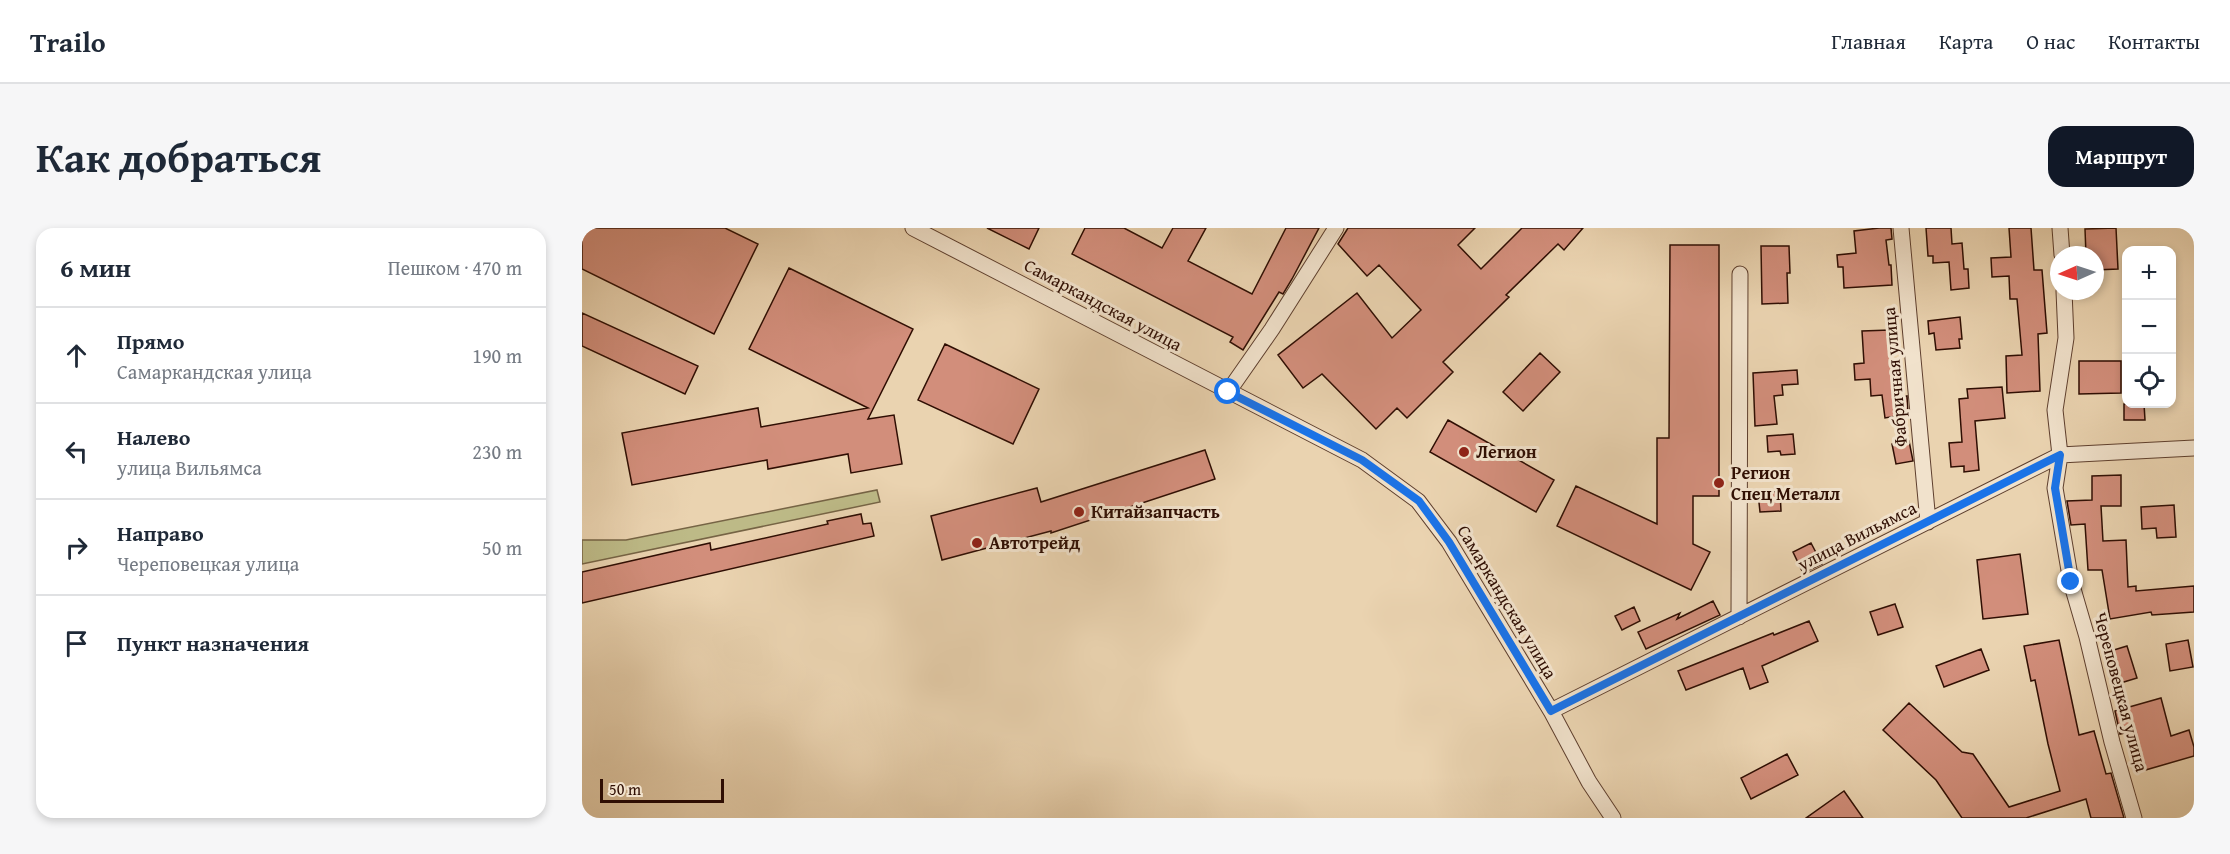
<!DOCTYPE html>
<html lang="ru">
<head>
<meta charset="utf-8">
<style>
	:root { --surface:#fff; --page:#f6f6f7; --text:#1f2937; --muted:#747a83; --line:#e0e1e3; --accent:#111827 }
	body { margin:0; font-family:"Gentium Book Plus",serif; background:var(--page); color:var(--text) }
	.controls { position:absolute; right:18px; top:18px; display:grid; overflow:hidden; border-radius:12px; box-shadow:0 3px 9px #0003 }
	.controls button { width:54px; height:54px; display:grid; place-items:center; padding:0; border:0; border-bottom:2px solid var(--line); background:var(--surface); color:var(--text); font:30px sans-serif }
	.compass { position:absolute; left:1468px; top:18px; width:54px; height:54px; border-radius:50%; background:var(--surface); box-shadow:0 3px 9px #0003; rotate:267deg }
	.scale { position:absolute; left:18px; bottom:15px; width:124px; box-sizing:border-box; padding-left:6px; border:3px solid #2f0e03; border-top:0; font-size:16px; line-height:21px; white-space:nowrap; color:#2f0e03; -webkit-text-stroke:4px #f1e2cc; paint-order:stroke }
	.stop { position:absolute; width:18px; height:18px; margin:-14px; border:4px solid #1a73e8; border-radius:50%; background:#fff }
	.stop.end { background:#1a73e8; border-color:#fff; box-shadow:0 2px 6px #0008 }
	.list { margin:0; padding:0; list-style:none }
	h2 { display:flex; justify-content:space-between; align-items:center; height:78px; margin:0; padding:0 24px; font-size:26px }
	h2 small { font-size:20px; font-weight:400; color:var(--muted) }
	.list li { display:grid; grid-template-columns:39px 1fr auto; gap:18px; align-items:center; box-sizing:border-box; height:96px; padding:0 24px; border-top:2px solid var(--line) }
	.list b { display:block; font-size:22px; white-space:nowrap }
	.list p { margin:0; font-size:20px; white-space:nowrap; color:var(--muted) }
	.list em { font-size:20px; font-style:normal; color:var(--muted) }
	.icon { flex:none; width:33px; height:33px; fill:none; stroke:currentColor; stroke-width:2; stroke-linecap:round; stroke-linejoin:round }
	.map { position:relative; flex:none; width:1612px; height:590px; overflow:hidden; border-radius:18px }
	header { display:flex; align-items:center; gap:36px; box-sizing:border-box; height:84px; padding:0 30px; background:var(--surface); border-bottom:2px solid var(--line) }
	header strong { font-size:28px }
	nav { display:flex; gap:33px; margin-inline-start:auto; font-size:21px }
	.intro { display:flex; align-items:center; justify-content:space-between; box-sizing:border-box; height:144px; padding:0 36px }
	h1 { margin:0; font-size:42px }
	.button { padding:15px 27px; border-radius:18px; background:var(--accent); color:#fff; font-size:21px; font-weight:700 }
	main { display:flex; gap:36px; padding:0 36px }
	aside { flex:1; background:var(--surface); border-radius:18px; box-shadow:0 3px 9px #0003 }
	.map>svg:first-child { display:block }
</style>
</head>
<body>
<header>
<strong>Trailo</strong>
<nav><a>Главная</a><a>Карта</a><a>О нас</a><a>Контакты</a></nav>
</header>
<div class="intro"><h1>Как добраться</h1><a class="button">Маршрут</a></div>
<main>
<aside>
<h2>6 мин<small>Пешком · 470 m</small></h2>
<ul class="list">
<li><svg class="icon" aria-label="ahead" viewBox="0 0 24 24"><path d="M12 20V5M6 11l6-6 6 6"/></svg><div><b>Прямо</b><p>Самаркандская улица</p></div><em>190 m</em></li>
<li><svg class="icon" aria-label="left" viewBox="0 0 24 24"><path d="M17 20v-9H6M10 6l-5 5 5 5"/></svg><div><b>Налево</b><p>улица Вильямса</p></div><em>230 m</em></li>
<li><svg class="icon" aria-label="right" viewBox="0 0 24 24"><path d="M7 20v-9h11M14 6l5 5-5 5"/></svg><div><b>Направо</b><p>Череповецкая улица</p></div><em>50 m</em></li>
<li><svg class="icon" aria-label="arrive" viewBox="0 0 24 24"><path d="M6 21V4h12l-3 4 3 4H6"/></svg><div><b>Пункт назначения</b></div></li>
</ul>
</aside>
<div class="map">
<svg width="1612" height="590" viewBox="0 0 1612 590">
	<rect width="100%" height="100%" fill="#ead3b0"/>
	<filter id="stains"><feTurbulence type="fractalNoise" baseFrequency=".00333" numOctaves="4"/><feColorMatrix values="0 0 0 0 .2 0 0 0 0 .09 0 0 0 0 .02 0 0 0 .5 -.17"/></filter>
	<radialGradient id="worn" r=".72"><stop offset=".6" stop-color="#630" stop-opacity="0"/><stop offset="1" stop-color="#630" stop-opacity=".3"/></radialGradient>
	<path fill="#bdba87" stroke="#766445" stroke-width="1.5" d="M 295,262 L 298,274 L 0,336 L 0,312 L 44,312 Z"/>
	<path fill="#d28e7b" stroke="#2f0e03" stroke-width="1.5" d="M 0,0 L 143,0 L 176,16 L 132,106 L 0,41 Z
		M 405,0 L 457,0 L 447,21 Z
		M 503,0 L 542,0 L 580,20 L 591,0 L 624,0 L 606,33 L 670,66 L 704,0 L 737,0 L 710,51 L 701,66 L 697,64 L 661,122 L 648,114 L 651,109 L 490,26 Z
		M 766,0 L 893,0 L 876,17 L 899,41 L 940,0 L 1001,0 L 982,22 L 976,16 L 924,67 L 927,69 L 861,134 L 871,144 L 825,190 L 815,180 L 794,201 L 740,146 L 721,160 L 696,127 L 775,65 L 810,110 L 839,82 L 797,37 L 785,48 L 756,16 Z
		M 1297,0 L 1309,0 L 1310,11 L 1304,12 L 1307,37 L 1309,37 L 1310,57 L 1262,60 L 1261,39 L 1256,39 L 1255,27 L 1274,25 L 1272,3 Z
		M 1344,0 L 1369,0 L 1370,16 L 1380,15 L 1382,41 L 1386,41 L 1387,60 L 1369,62 L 1367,34 L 1351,35 L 1351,28 L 1346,28 Z
		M 1427,0 L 1449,0 L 1452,42 L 1460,42 L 1465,105 L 1456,106 L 1458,163 L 1425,165 L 1424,128 L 1440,127 L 1435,71 L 1428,71 L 1427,48 L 1410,49 L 1409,30 L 1429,29 Z
		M 1534,0 L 1536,41 L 1513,42 L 1513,27 L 1504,27 L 1503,1 Z
		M 1088,17 L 1137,17 L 1137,268 L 1111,268 L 1111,316 L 1128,324 L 1109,362 L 975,298 L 994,258 L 1075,296 L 1075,210 L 1087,210 Z
		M 1179,18 L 1207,18 L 1208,45 L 1205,45 L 1206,75 L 1180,76 Z
		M 207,40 L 331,101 L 286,191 L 312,187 L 320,236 L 269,245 L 266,226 L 186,241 L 185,232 L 50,257 L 40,205 L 176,180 L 179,199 L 286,180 L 167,121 Z
		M 0,85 L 116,138 L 103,166 L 0,118 Z
		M 1378,89 L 1380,111 L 1377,111 L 1378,120 L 1354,122 L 1352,105 L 1347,106 L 1346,93 Z
		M 1308,102 L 1309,133 L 1312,133 L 1315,170 L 1325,168 L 1326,186 L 1303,190 L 1300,167 L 1289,168 L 1288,151 L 1273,152 L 1272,136 L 1282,135 L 1280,103 Z
		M 363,116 L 457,161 L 431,216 L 336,172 Z
		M 958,125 L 978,144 L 941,183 L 921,164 Z
		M 1497,133 L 1539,133 L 1539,165 L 1497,166 Z
		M 1215,142 L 1216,156 L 1200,157 L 1201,167 L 1192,168 L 1195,196 L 1173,198 L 1171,145 Z
		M 1420,159 L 1423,190 L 1393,193 L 1397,242 L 1382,244 L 1382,238 L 1369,239 L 1367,215 L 1380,214 L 1377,171 L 1386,170 L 1385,161 Z
		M 1542,176 L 1562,176 L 1563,192 L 1542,192 Z
		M 866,192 L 972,252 L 954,284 L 848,224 Z
		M 1211,206 L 1213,226 L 1199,227 L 1198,223 L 1186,224 L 1185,208 Z
		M 1327,213 L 1331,233 L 1314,236 L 1310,216 Z
		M 623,222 L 633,251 L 469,305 L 469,303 L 360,332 L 349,288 L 455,260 L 459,274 Z
		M 1539,247 L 1539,278 L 1519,278 L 1521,313 L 1544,312 L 1546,359 L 1554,358 L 1554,363 L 1612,358 L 1612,384 L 1570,387 L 1569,384 L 1528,391 L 1520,342 L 1506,342 L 1503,296 L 1489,297 L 1485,273 L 1510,272 L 1510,248 Z
		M 1198,263 L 1199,283 L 1178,284 L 1176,265 Z
		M 1592,277 L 1594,309 L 1575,310 L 1574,300 L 1560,301 L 1559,279 Z
		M 279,286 L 281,296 L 289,295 L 292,308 L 0,375 L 0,344 L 128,315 L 129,322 L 246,296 L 245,293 Z
		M 1229,315 L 1240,336 L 1221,345 L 1211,324 Z
		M 1438,326 L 1446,386 L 1401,391 L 1395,332 Z
		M 1131,373 L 1138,387 L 1064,421 L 1056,404 L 1098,385 L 1095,391 Z
		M 1313,376 L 1321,399 L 1296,407 L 1288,384 Z
		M 1052,379 L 1058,393 L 1040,402 L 1033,388 Z
		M 1227,393 L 1236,413 L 1180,438 L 1186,454 L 1168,461 L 1161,440 L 1104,462 L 1096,443 L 1191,405 L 1192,407 Z
		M 1477,412 L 1497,507 L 1512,503 L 1524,546 L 1529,545 L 1542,590 L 1509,590 L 1504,571 L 1444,590 L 1380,590 L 1354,552 L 1301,502 L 1327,475 L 1380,524 L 1391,526 L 1427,579 L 1478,563 L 1466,516 L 1453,452 L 1449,453 L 1442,418 Z
		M 1606,412 L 1611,439 L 1588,443 L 1584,416 Z
		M 1545,418 L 1555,450 L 1532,457 L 1522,425 Z
		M 1399,421 L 1407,442 L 1362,459 L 1354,438 Z
		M 1579,470 L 1589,508 L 1607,502 L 1612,519 L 1612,528 L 1560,543 L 1547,504 L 1538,506 L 1533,483 Z
		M 1205,526 L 1216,547 L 1169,571 L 1159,550 Z
		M 1262,563 L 1281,590 L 1224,590 Z"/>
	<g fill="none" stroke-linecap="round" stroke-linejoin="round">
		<g stroke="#5e3f2e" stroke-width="17">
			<path id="minor" d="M 331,0 L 780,232 L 836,273 L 867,314 L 969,483 L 1007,554 L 1031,590
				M 1319,0 L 1346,294
				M 1478,0 L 1480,27
				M 1482,63 L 1484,110 L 1473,182 L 1478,227 L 1473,260 L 1489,354 L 1505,409 L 1530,514 L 1552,590
				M 646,164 L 690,101 L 754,0
				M 1157,389 L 1158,46
				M 969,483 L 1478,227 L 1612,220"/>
		</g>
		<use href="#minor" stroke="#f1e2cc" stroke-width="15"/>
	</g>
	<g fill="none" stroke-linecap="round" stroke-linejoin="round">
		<path stroke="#1a73e8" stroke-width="8" d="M 646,164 L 780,232 L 837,273 L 867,314 L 969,483 L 1478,227 L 1473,260 L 1489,354"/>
	</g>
	<g fill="#8f2418" stroke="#f1e2cc" stroke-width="2">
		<circle cx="882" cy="224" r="6"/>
		<circle cx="1137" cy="255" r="6"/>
		<circle cx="497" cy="284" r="6"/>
		<circle cx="395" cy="315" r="6"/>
	</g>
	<g text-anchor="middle" stroke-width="6" stroke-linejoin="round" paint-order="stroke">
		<g font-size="18" fill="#2f0e03" stroke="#f1e2cc">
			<text transform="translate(521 77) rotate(28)" y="6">Самаркандская улица</text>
			<text transform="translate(1313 149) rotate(-95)" y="6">Фабричная улица</text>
			<text transform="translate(1275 308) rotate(-27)" y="6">улица Вильямса</text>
			<text transform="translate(925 374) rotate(59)" y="6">Самаркандская улица</text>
			<text transform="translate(1539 464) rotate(75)" y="6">Череповецкая улица</text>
		</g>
		<g font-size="18" font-weight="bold" fill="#2f0e03" stroke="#f1e2cc" text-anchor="start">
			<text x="894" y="230">Легион</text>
			<text x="1149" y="251">Регион<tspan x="1149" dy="21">Спец Металл</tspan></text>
			<text x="509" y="290">Китайзапчасть</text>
			<text x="407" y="321">Автотрейд</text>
		</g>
	</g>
	<rect width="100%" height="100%" filter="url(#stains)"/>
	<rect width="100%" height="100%" fill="url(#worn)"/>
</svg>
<div class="controls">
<button>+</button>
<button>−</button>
<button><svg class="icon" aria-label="locate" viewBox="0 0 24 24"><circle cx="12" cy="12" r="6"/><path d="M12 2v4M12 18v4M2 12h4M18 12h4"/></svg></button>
</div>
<svg class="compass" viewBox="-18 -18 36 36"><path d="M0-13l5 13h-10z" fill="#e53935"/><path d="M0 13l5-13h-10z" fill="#747a83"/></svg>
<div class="scale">50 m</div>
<div class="stop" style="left:646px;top:164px"></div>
<div class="stop end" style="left:1489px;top:354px"></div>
</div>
</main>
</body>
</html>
